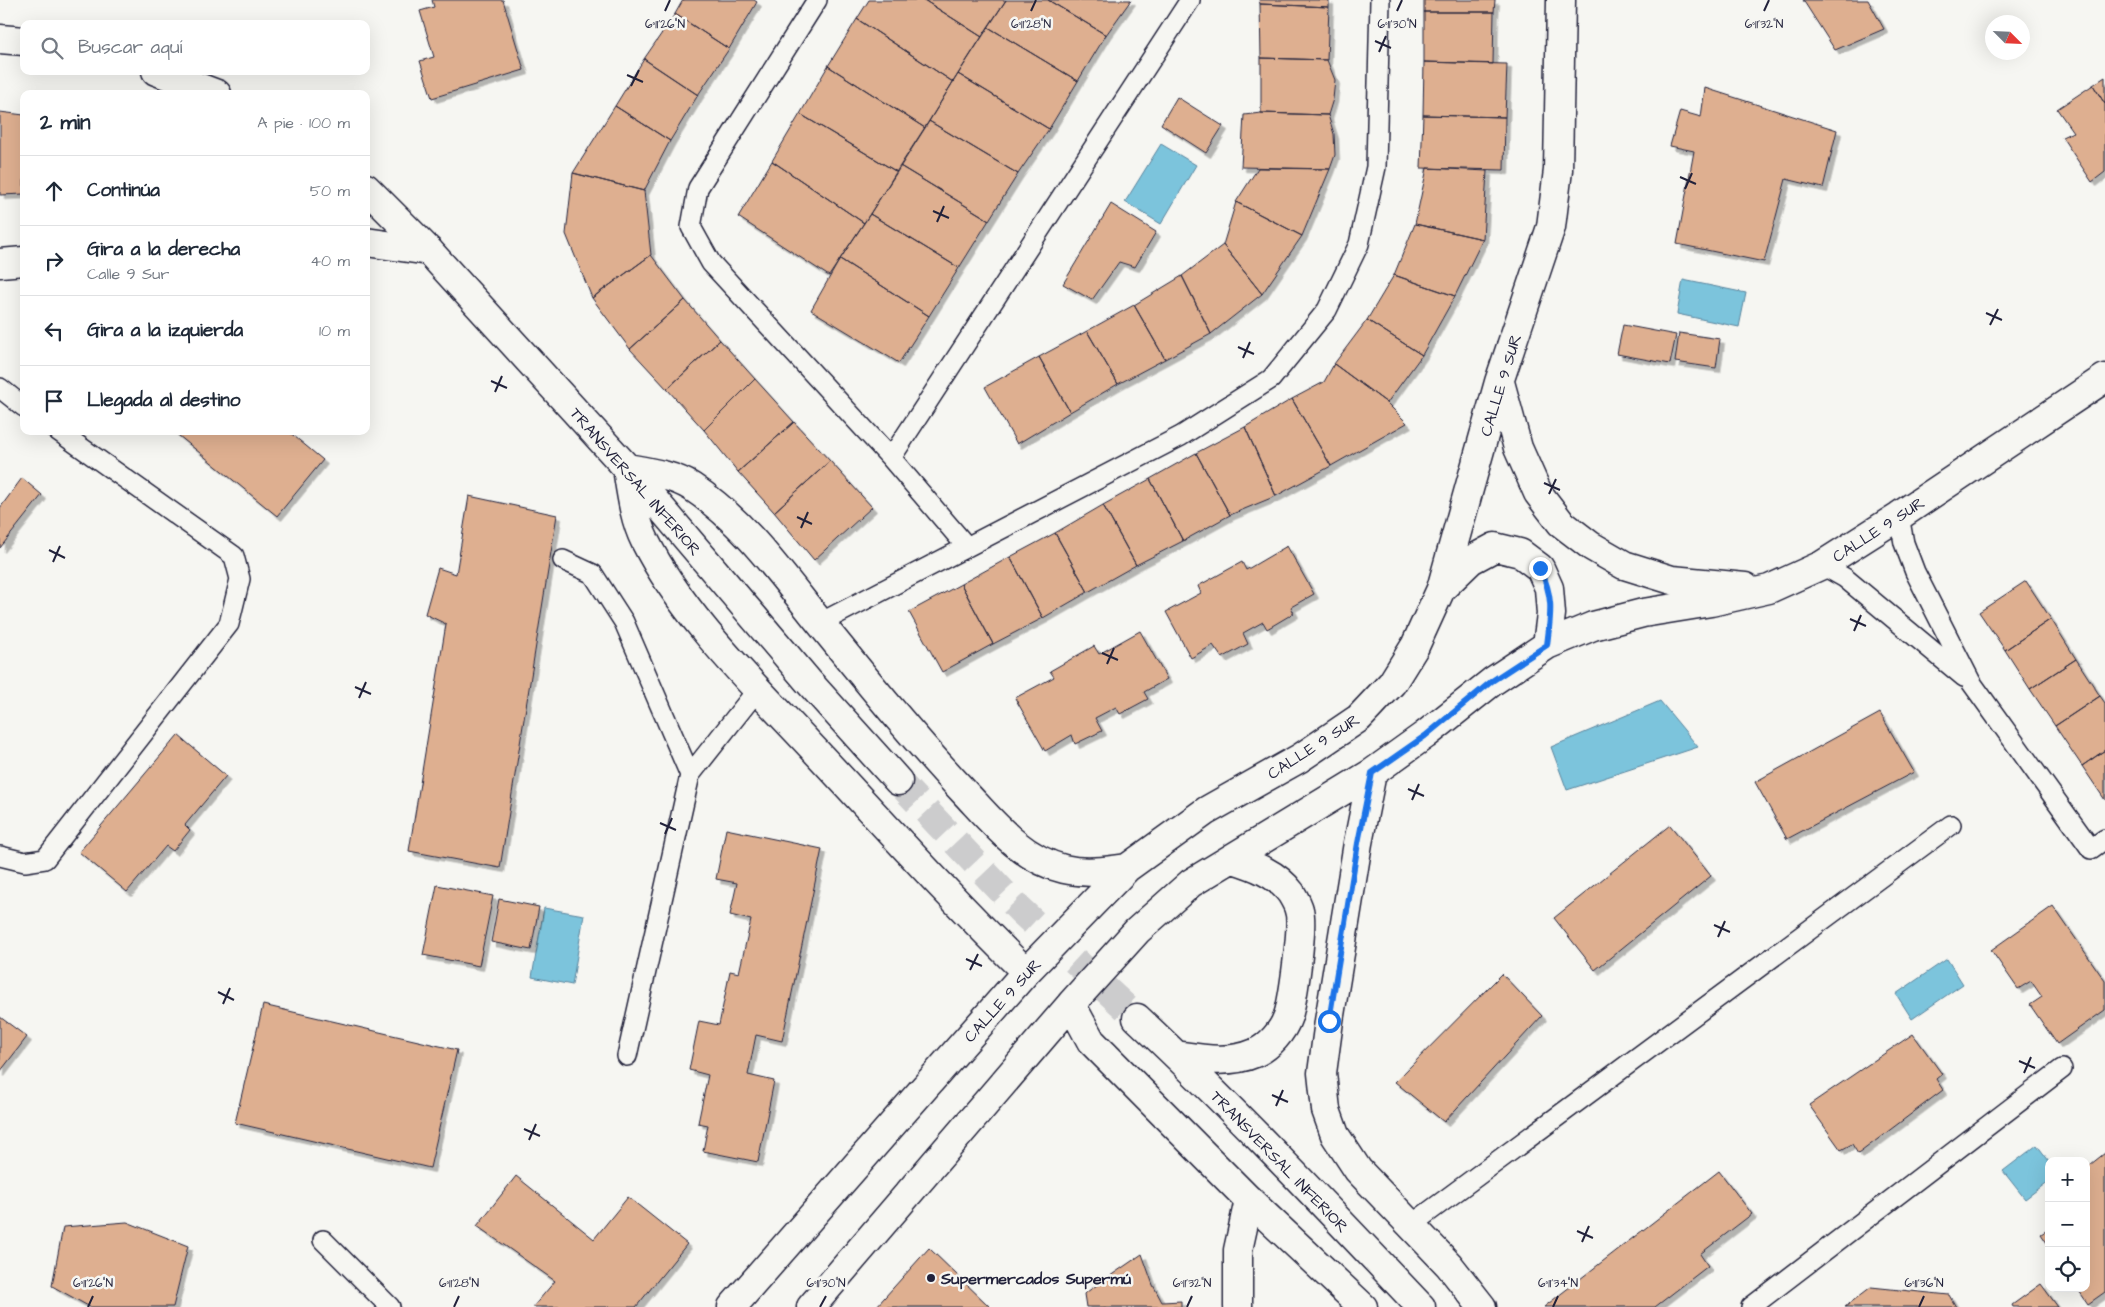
<!DOCTYPE html>
<html lang="es">
<head>
<meta charset="utf-8">
<style>
	:root { --surface:#fff; --page:#f6f6f7; --text:#1f2937; --muted:#747a83; --line:#e0e1e3 }
	body { margin:0; font-family:"Architects Daughter",sans-serif; background:var(--page); color:var(--text) }
	.controls { position:absolute; right:15px; bottom:15px; display:grid; overflow:hidden; border-radius:10px; box-shadow:0 5px 20px #0002 }
	.controls button { width:45px; height:45px; display:grid; place-items:center; padding:0; border:0; border-bottom:1px solid var(--line); background:var(--surface); color:var(--text); font:25px sans-serif }
	.compass { position:absolute; left:1985px; top:15px; width:45px; height:45px; border-radius:50%; background:var(--surface); box-shadow:0 5px 20px #0002; rotate:114deg }
	.stop { position:absolute; width:15px; height:15px; margin:-11px; border:4px solid #1a73e8; border-radius:50%; background:#fff }
	.stop.end { background:#1a73e8; border-color:#fff; box-shadow:0 1px 5px #0008 }
	.list { margin:0; padding:0; list-style:none }
	h2 { display:flex; justify-content:space-between; align-items:center; height:65px; margin:0; padding:0 20px; font-size:21px }
	h2 small { font-size:16px; font-weight:400; color:var(--muted) }
	.list li { display:grid; grid-template-columns:32px 1fr auto; gap:15px; align-items:center; box-sizing:border-box; height:70px; padding:0 20px; border-top:1px solid var(--line) }
	.list b { display:block; font-size:19px; white-space:nowrap }
	.list p { margin:0; font-size:16px; white-space:nowrap; color:var(--muted) }
	.list em { font-size:16px; font-style:normal; color:var(--muted) }
	.icon { flex:none; width:28px; height:28px; fill:none; stroke:currentColor; stroke-width:2; stroke-linecap:round; stroke-linejoin:round }
	.map { position:relative; flex:none; width:2105px; height:1307px; overflow:hidden }
	.search { position:absolute; background:var(--surface); box-shadow:0 5px 20px #0002; left:20px; top:20px; width:350px; height:55px; display:flex; align-items:center; gap:12px; box-sizing:border-box; padding:0 18px; border-radius:10px; color:var(--muted); font-size:19px }
	.panel { position:absolute; background:var(--surface); box-shadow:0 5px 20px #0002; left:20px; top:90px; width:350px; height:345px; border-radius:10px }
	.map>svg:first-child { display:block }
</style>
</head>
<body>
<div class="map">
<svg width="2105" height="1307" viewBox="0 0 2105 1307">
	<defs>
		<filter id="shadow"><feDropShadow dx="4.5" dy="4.5" stdDeviation="0" flood-color="#0004"/></filter>
	</defs>
	<rect width="100%" height="100%" fill="#f6f6f2"/>
	<filter id="ink" filterUnits="userSpaceOnUse"><feTurbulence type="fractalNoise" baseFrequency=".02" numOctaves="2"/><feDisplacementMap in="SourceGraphic" scale="10" xChannelSelector="R" yChannelSelector="G"/><feConvolveMatrix kernelMatrix="1 2 1 2 8 2 1 2 1" color-interpolation-filters="sRGB"/></filter>
	<g filter="url(#ink)">
		<path fill="#7cc4dc" stroke="#58839c" d="M 1161,144 L 1196,165 L 1161,224 L 1125,202 Z
			M 1683,280 L 1746,293 L 1739,327 L 1677,314 Z
			M 1660,701 L 1698,747 L 1567,790 L 1551,747 Z
			M 544,908 L 584,915 L 572,985 L 532,977 Z
			M 1947,959 L 1963,984 L 1912,1019 L 1896,994 Z
			M 2037,1145 L 2049,1161 L 2049,1181 L 2025,1199 L 2003,1171 Z"/>
		<path fill="#deaf90" stroke="#22223b" filter="url(#shadow)" d="M 432,0 L 503,0 L 524,70 L 432,98 L 420,61 L 434,57 L 420,11 L 434,7 Z
			M 683,0 L 754,0 L 757,2 L 729,49 L 675,14 Z
			M 869,0 L 924,0 L 982,37 L 953,82 L 857,19 Z
			M 924,0 L 1006,0 L 982,37 Z
			M 1006,0 L 1048,0 L 1106,35 L 1078,81 L 988,27 Z
			M 1048,0 L 1131,0 L 1106,35 Z
			M 1259,0 L 1329,0 L 1329,7 L 1260,4 Z
			M 1424,0 L 1495,0 L 1494,12 L 1424,12 Z
			M 1803,0 L 1868,0 L 1884,29 L 1835,50 Z
			M 1260,4 L 1329,7 L 1327,60 L 1261,58 Z
			M 1424,12 L 1494,12 L 1493,64 L 1424,62 Z
			M 675,14 L 729,49 L 698,95 L 644,59 Z
			M 857,19 L 953,82 L 925,128 L 828,66 Z
			M 988,27 L 1078,81 L 1049,129 L 958,74 Z
			M 1261,58 L 1327,60 L 1335,80 L 1333,99 L 1328,115 L 1261,113 Z
			M 644,59 L 698,95 L 670,141 L 615,106 Z
			M 1424,62 L 1507,64 L 1505,117 L 1423,115 Z
			M 828,66 L 925,128 L 897,172 L 800,114 Z
			M 958,74 L 1049,129 L 1018,174 L 929,121 Z
			M 2105,77 L 2105,104 L 2093,85 Z
			M 2093,85 L 2105,104 L 2105,172 L 2092,182 L 2062,137 L 2073,132 L 2057,109 Z
			M 1705,88 L 1837,130 L 1823,188 L 1786,179 L 1764,262 L 1677,244 L 1694,151 L 1670,146 L 1680,111 L 1701,117 Z
			M 1177,97 L 1223,126 L 1206,153 L 1161,124 Z
			M 615,106 L 670,141 L 644,191 L 573,173 Z
			M 0,112 L 24,115 L 24,194 L 0,195 Z
			M 1261,113 L 1328,115 L 1334,134 L 1335,155 L 1330,169 L 1241,167 L 1244,115 Z
			M 800,114 L 897,172 L 864,223 L 772,161 Z
			M 1423,115 L 1505,117 L 1504,170 L 1421,168 Z
			M 929,121 L 1018,174 L 989,220 L 900,166 Z
			M 772,161 L 864,223 L 829,276 L 738,217 Z
			M 900,166 L 989,220 L 959,268 L 870,214 Z
			M 1258,168 L 1330,169 L 1302,236 L 1236,202 Z
			M 1427,168 L 1487,171 L 1483,239 L 1415,224 Z
			M 573,173 L 644,191 L 651,255 L 592,298 L 566,234 Z
			M 1236,202 L 1302,236 L 1262,294 L 1223,245 Z
			M 1111,204 L 1156,232 L 1135,267 L 1119,262 L 1092,300 L 1063,284 Z
			M 870,214 L 959,268 L 929,316 L 840,259 Z
			M 1415,224 L 1483,239 L 1455,296 L 1394,275 Z
			M 1223,245 L 1262,294 L 1211,334 L 1182,276 Z
			M 651,255 L 685,300 L 630,349 L 592,298 Z
			M 840,259 L 929,316 L 899,363 L 811,310 Z
			M 1394,275 L 1455,296 L 1422,355 L 1367,320 Z
			M 1182,276 L 1211,334 L 1165,359 L 1134,305 Z
			M 685,300 L 720,340 L 667,389 L 630,349 Z
			M 1134,305 L 1165,359 L 1118,384 L 1087,331 Z
			M 1367,320 L 1422,355 L 1387,403 L 1334,364 Z
			M 1623,325 L 1676,335 L 1670,364 L 1617,354 Z
			M 1087,331 L 1118,384 L 1070,412 L 1039,357 Z
			M 1679,333 L 1720,339 L 1716,368 L 1675,362 Z
			M 720,340 L 755,379 L 704,430 L 667,389 Z
			M 1039,357 L 1070,412 L 1017,444 L 985,387 Z
			M 1334,364 L 1387,403 L 1407,423 L 1331,466 L 1292,399 L 1324,382 Z
			M 755,379 L 794,422 L 738,472 L 704,430 Z
			M 1292,399 L 1331,466 L 1276,496 L 1245,427 Z
			M 794,422 L 830,461 L 774,512 L 738,472 Z
			M 1245,427 L 1276,496 L 1230,515 L 1196,453 Z
			M 173,431 L 288,431 L 323,460 L 277,516 Z
			M 1196,453 L 1230,515 L 1183,541 L 1150,479 Z
			M 830,461 L 872,507 L 814,560 L 774,512 Z
			M 22,478 L 42,495 L 0,548 L 0,508 Z
			M 1150,479 L 1183,541 L 1136,565 L 1103,505 Z
			M 469,496 L 557,515 L 500,868 L 409,851 L 446,624 L 425,614 L 438,568 L 456,574 Z
			M 1103,505 L 1136,565 L 1088,592 L 1055,533 Z
			M 1055,533 L 1088,592 L 1043,618 L 1010,557 Z
			M 1287,546 L 1314,594 L 1291,607 L 1294,613 L 1267,629 L 1263,622 L 1243,633 L 1248,644 L 1222,658 L 1213,645 L 1191,658 L 1166,612 L 1201,593 L 1198,586 L 1242,562 L 1246,570 Z
			M 1010,557 L 1043,618 L 993,644 L 961,584 Z
			M 2026,581 L 2051,619 L 2005,650 L 1979,612 Z
			M 961,584 L 993,644 L 942,672 L 909,612 Z
			M 2051,619 L 2076,659 L 2030,689 L 2005,650 Z
			M 1140,631 L 1167,679 L 1144,692 L 1148,699 L 1120,714 L 1116,707 L 1095,718 L 1102,731 L 1075,744 L 1072,735 L 1045,751 L 1015,698 L 1054,677 L 1050,671 L 1094,646 L 1099,654 Z
			M 2076,659 L 2100,696 L 2055,726 L 2030,689 Z
			M 2100,696 L 2105,703 L 2105,750 L 2082,766 L 2055,726 Z
			M 1880,713 L 1914,772 L 1787,839 L 1755,782 Z
			M 178,735 L 226,776 L 185,825 L 190,830 L 173,851 L 166,846 L 127,892 L 79,852 Z
			M 2105,750 L 2105,800 L 2082,766 Z
			M 1670,825 L 1711,876 L 1595,970 L 1554,918 Z
			M 726,829 L 822,849 L 782,1041 L 756,1035 L 748,1075 L 774,1081 L 758,1162 L 703,1151 L 708,1125 L 698,1123 L 708,1075 L 689,1070 L 699,1021 L 719,1025 L 730,971 L 739,973 L 751,920 L 730,915 L 737,883 L 716,879 Z
			M 437,885 L 493,896 L 479,966 L 423,955 Z
			M 499,899 L 539,907 L 531,950 L 491,942 Z
			M 2053,906 L 2105,981 L 2105,1010 L 2057,1044 L 2030,1005 L 2042,997 L 2031,981 L 2018,989 L 1991,950 Z
			M 1502,974 L 1542,1016 L 1444,1122 L 1395,1082 Z
			M 263,1005 L 457,1050 L 430,1168 L 235,1123 Z
			M 0,1017 L 27,1037 L 0,1072 Z
			M 1913,1034 L 1942,1074 L 1936,1079 L 1943,1090 L 1858,1154 L 1852,1144 L 1841,1150 L 1809,1105 Z
			M 2105,1153 L 2105,1292 L 2088,1304 L 2077,1288 L 2086,1288 L 2086,1168 Z
			M 1719,1171 L 1752,1214 L 1700,1254 L 1708,1266 L 1655,1307 L 1544,1307 Z
			M 516,1176 L 594,1239 L 628,1197 L 687,1244 L 636,1307 L 533,1307 L 555,1281 L 477,1226 Z
			M 127,1222 L 188,1246 L 173,1307 L 90,1307 L 52,1286 L 63,1227 Z
			M 2049,1229 L 2049,1246 L 2041,1234 Z
			M 929,1248 L 990,1307 L 876,1307 Z
			M 1142,1254 L 1153,1285 L 1162,1302 L 1181,1301 L 1181,1307 L 1086,1307 L 1084,1294 Z
			M 2041,1284 L 2058,1307 L 2013,1307 L 2012,1305 Z
			M 1871,1287 L 1949,1295 L 1956,1307 L 1845,1307 Z"/>
		<g fill="none" stroke-linecap="round" stroke-linejoin="round">
			<path stroke="#cccccd" stroke-width="28" stroke-dasharray="28 14" stroke-linecap="butt" d="M 898,781 L 1020,910 L 1137,1018"/>
			<g stroke="#22223b" stroke-width="22">
				<path id="lane" d="M 817,0 L 698,188 L 691,227 L 711,263 L 891,458 L 967,547
					M 0,388 L 24,407
					M 891,458 L 1190,0
					M 1899,516 L 1904,543 L 1915,572 L 1971,682 L 2091,849 L 2105,839
					M 563,560 L 593,574 L 624,622 L 690,775 L 758,689
					M 1822,565 L 1845,578 L 1964,677
					M 820,623 L 1181,436 L 1271,379 L 1327,310 L 1359,244 L 1376,167 L 1380,0
					M 0,856 L 25,862 L 45,859 L 229,624 L 240,579 L 234,556 L 58,431
					M 627,1056 L 690,775
					M 1411,1225 L 1951,825
					M 323,1240 L 390,1307
					M 1751,1307 L 2062,1069"/>
			</g>
			<g stroke="#22223b" stroke-width="31">
				<path id="street" d="M 366,242 L 429,251
					M 0,263 L 24,261
					M 1238,1307 L 1238,1250 L 1249,1200"/>
			</g>
			<g stroke="#22223b" stroke-width="31">
				<path id="secondary" d="M 0,39 L 24,41
					M 156,71 L 217,94
					M 366,188 L 429,251 L 627,468 L 808,681 L 898,781
					M 1500,382 L 1518,448 L 1538,493 L 1561,523 L 1591,546 L 1624,565 L 1672,580 L 1745,587
					M 627,468 C 649,472 673,475 692,487 C 745,522 782,576 821,624 C 868,682 915,740 966,794 C 994,824 1022,859 1064,869 C 1085,874 1106,871 1127,868
					M 627,468 C 631,493 634,519 645,541 C 683,617 752,683 809,744 C 881,821 951,899 1026,972
					M 1441,589 L 1471,560 L 1495,547 L 1520,553 L 1540,568 L 1549,588 L 1551,614 L 1547,645
					M 1372,773 L 1358,843 L 1329,1021 L 1322,1073 L 1326,1110 L 1335,1135 L 1358,1170 L 1449,1265 L 1482,1307
					M 1071,1004 L 1091,1041 L 1249,1200 L 1363,1307
					M 1137,1018 C 1235,1110 1328,1209 1421,1307
					M 1176,1055 C 1203,1059 1230,1064 1255,1053 C 1269,1047 1283,1031 1288,1016 C 1293,1000 1304,925 1299,910 C 1298,905 1294,898 1291,893 C 1276,873 1255,866 1233,859
					M 732,1307 L 1026,972 L 1127,868 L 1206,811 L 1300,758 L 1359,718 L 1392,683 L 1415,646 L 1441,589 L 1499,382 L 1551,227 L 1558,170 L 1561,0
					M 811,1307 L 1071,1004 L 1137,931 L 1191,883 L 1372,773 L 1425,735 L 1493,681 L 1547,645 L 1593,626 L 1643,613 L 1711,602 L 1769,589 L 1822,565 L 1899,516 L 2105,378"/>
			</g>
			<use href="#lane" stroke="#f6f6f2" stroke-width="19"/>
			<use href="#street" stroke="#f6f6f2" stroke-width="28"/>
			<use href="#secondary" stroke="#f6f6f2" stroke-width="28"/>
		</g>
	</g>
	<g fill="none" stroke-linecap="round" stroke-linejoin="round" filter="url(#ink)">
		<path stroke="#1a73e8" stroke-width="6" d="M 1329,1021 L 1358,843 L 1372,773 L 1425,736 L 1492,681 L 1547,645 C 1551,613 1554,598 1540,568"/>
	</g>
	<path fill="none" stroke="#22223b" stroke-width="2" d="M 665,11 L 670,0M 1031,11 L 1036,0M 1397,11 L 1402,0M 1764,11 L 1769,0M 1375,41 L 1391,48M 1379,52 L 1386,36M 627,75 L 643,82M 631,86 L 639,70M 1680,177 L 1696,184M 1685,189 L 1692,173M 933,211 L 949,218M 937,222 L 944,206M 1986,313 L 2002,320M 1990,325 L 1998,309M 1238,347 L 1254,354M 1243,358 L 1250,342M 491,381 L 507,388M 495,392 L 502,376M 1544,483 L 1560,490M 1549,494 L 1556,479M 797,517 L 812,524M 801,528 L 808,512M 49,550 L 65,558M 53,562 L 60,546M 1850,619 L 1866,626M 1854,631 L 1861,615M 1102,653 L 1118,660M 1107,664 L 1114,648M 355,687 L 371,694M 359,698 L 366,682M 1408,789 L 1424,796M 1412,800 L 1419,784M 660,823 L 676,830M 665,834 L 672,818M 1714,925 L 1730,932M 1718,937 L 1725,921M 966,959 L 982,966M 970,970 L 978,954M 218,992 L 234,1000M 223,1004 L 230,988M 2019,1061 L 2035,1068M 2024,1073 L 2031,1057M 1272,1095 L 1288,1102M 1276,1106 L 1283,1090M 524,1129 L 540,1136M 529,1140 L 536,1124M 1577,1231 L 1593,1238M 1582,1242 L 1589,1226M 88,1307 L 93,1296M 454,1307 L 459,1296M 820,1307 L 826,1296M 1187,1307 L 1192,1296M 1553,1307 L 1558,1296M 1919,1307 L 1924,1296"/>
	<circle fill="#22223b" stroke="#f6f6f2" stroke-width="2" cx="931" cy="1278" r="5"/>
	<g text-anchor="middle" stroke-width="5" stroke-linejoin="round" paint-order="stroke">
		<g font-size="16" fill="#22223b" stroke="#f6f6f2">
			<text transform="translate(1500 385) rotate(-73)" y="6">CALLE 9 SUR</text>
			<text transform="translate(636 481) rotate(49)" y="6">TRANSVERSAL INFERIOR</text>
			<text transform="translate(1878 529) rotate(-33)" y="6">CALLE 9 SUR</text>
			<text transform="translate(1313 746) rotate(-33)" y="6">CALLE 9 SUR</text>
			<text transform="translate(1002 1000) rotate(-48)" y="6">CALLE 9 SUR</text>
			<text transform="translate(1280 1161) rotate(46)" y="6">TRANSVERSAL INFERIOR</text>
		</g>
		<g font-size="16" font-weight="bold" fill="#22223b" stroke="#f6f6f2" text-anchor="start">
			<text x="941" y="1284">Supermercados Supermú</text>
		</g>
	</g>
	<g font-size="12" text-anchor="middle" fill="#22223b" stroke="#f6f6f2" stroke-width="5" stroke-linejoin="round" paint-order="stroke">
		<text x="665" y="28">6°11'26"N</text>
		<text x="1031" y="28">6°11'28"N</text>
		<text x="1397" y="28">6°11'30"N</text>
		<text x="1764" y="28">6°11'32"N</text>
		<text x="93" y="1287">6°11'26"N</text>
		<text x="459" y="1287">6°11'28"N</text>
		<text x="826" y="1287">6°11'30"N</text>
		<text x="1192" y="1287">6°11'32"N</text>
		<text x="1558" y="1287">6°11'34"N</text>
		<text x="1924" y="1287">6°11'36"N</text>
	</g>
</svg>
<div class="controls">
<button>+</button>
<button>−</button>
<button><svg class="icon" aria-label="locate" viewBox="0 0 24 24"><circle cx="12" cy="12" r="6"/><path d="M12 2v4M12 18v4M2 12h4M18 12h4"/></svg></button>
</div>
<svg class="compass" viewBox="-18 -18 36 36"><path d="M0-13l5 13h-10z" fill="#e53935"/><path d="M0 13l5-13h-10z" fill="#747a83"/></svg>
<div class="stop" style="left:1329px;top:1021px"></div>
<div class="stop end" style="left:1540px;top:568px"></div>
<div class="search"><svg class="icon" aria-label="search" viewBox="0 0 24 24"><circle cx="10" cy="10" r="6"/><path d="M15 15l6 6"/></svg>Buscar aquí</div>
<section class="panel">
<h2>2 min<small>A pie · 100 m</small></h2>
<ul class="list">
<li><svg class="icon" aria-label="ahead" viewBox="0 0 24 24"><path d="M12 20V5M6 11l6-6 6 6"/></svg><div><b>Continúa</b></div><em>50 m</em></li>
<li><svg class="icon" aria-label="right" viewBox="0 0 24 24"><path d="M7 20v-9h11M14 6l5 5-5 5"/></svg><div><b>Gira a la derecha</b><p>Calle 9 Sur</p></div><em>40 m</em></li>
<li><svg class="icon" aria-label="left" viewBox="0 0 24 24"><path d="M17 20v-9H6M10 6l-5 5 5 5"/></svg><div><b>Gira a la izquierda</b></div><em>10 m</em></li>
<li><svg class="icon" aria-label="arrive" viewBox="0 0 24 24"><path d="M6 21V4h12l-3 4 3 4H6"/></svg><div><b>Llegada al destino</b></div></li>
</ul>
</section>
</div>
</body>
</html>
